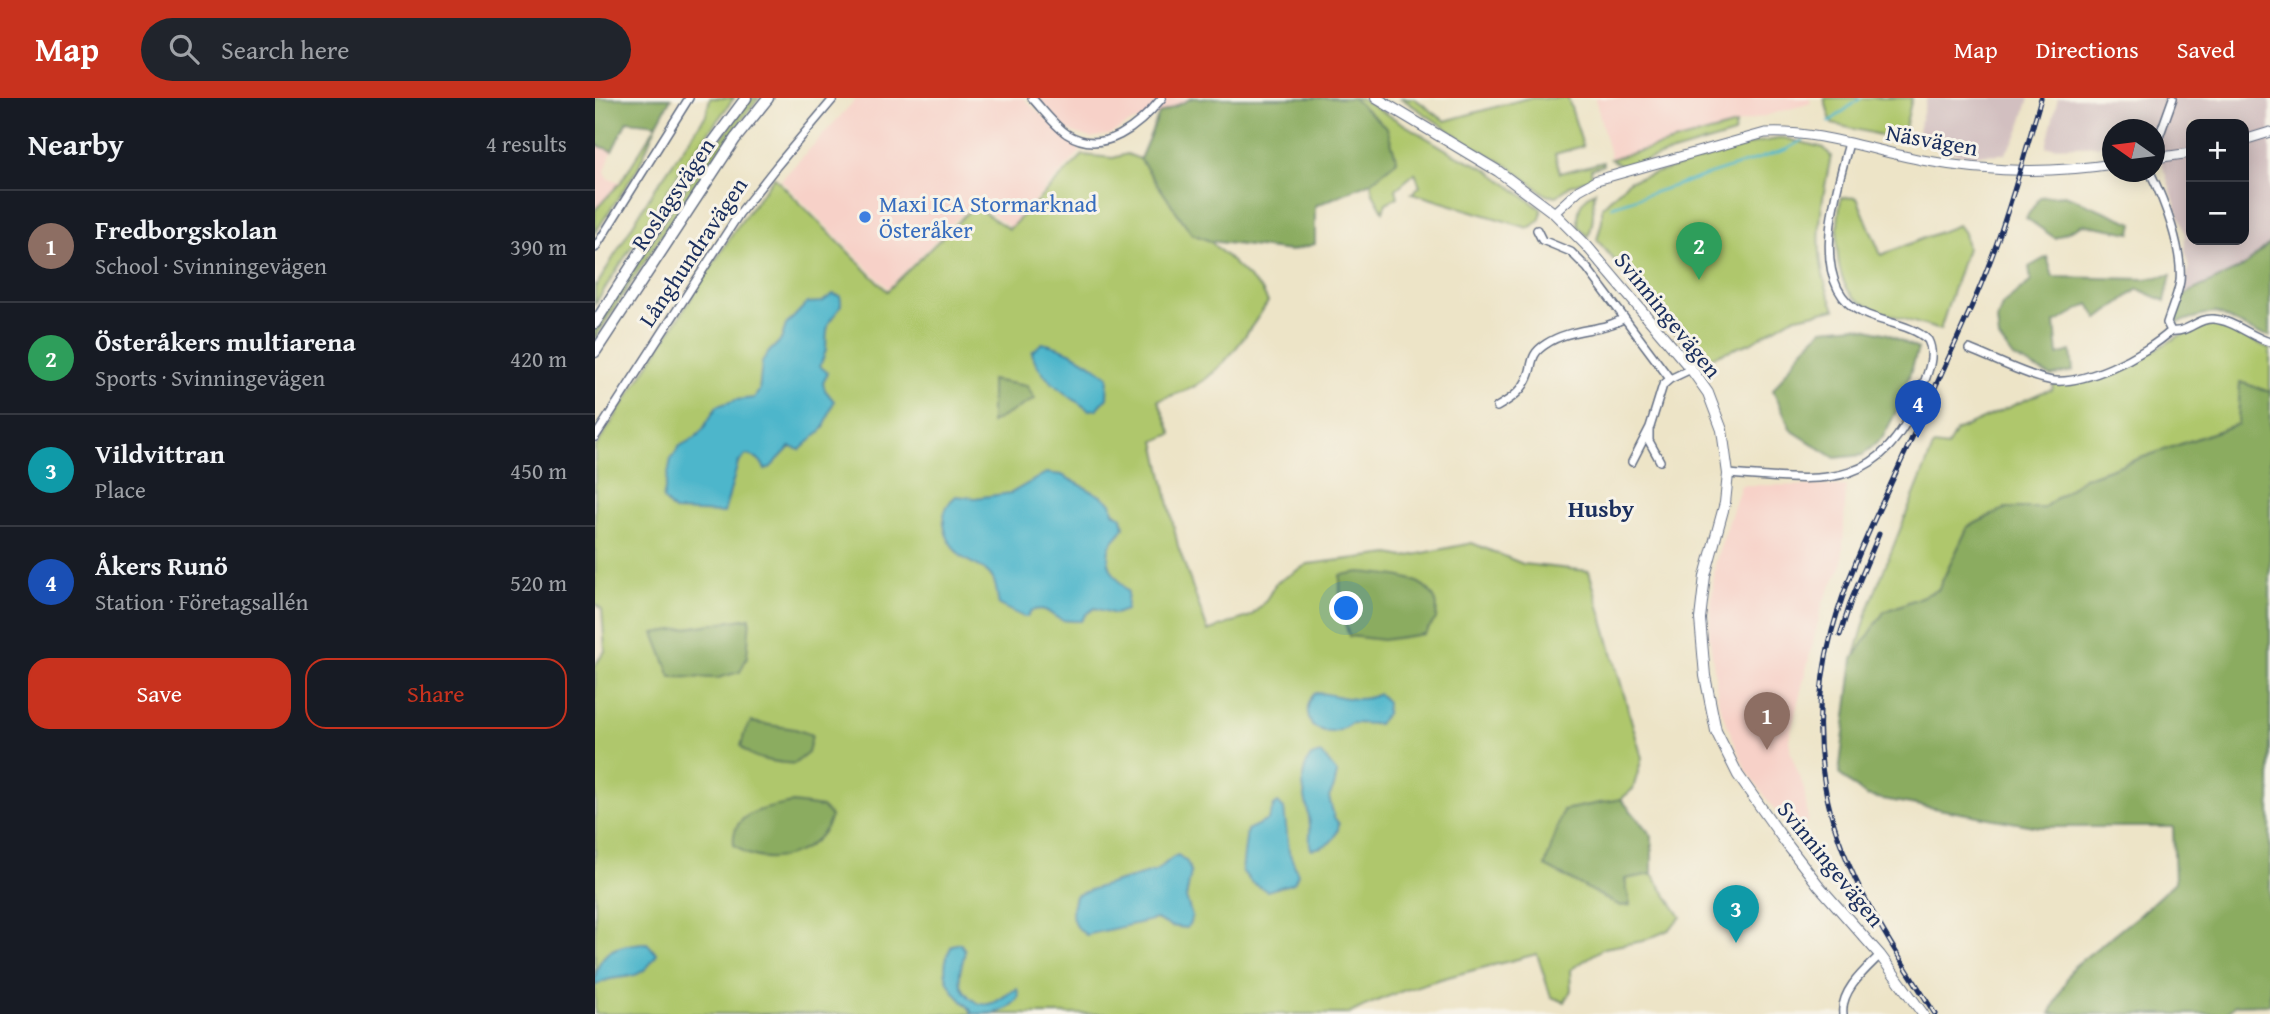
<!DOCTYPE html>
<html lang="en">
<head>
<meta charset="utf-8">
<style>
	:root { --surface:#171b24; --page:#20242c; --text:#f1f3f6; --muted:#9ea1a6; --line:#363941; --accent:#c8321e }
	body { margin:0; font-family:"Gentium Book Plus",serif; background:var(--page); color:var(--text) }
	.controls { position:absolute; right:21px; top:21px; display:grid; overflow:hidden; border-radius:14px; box-shadow:0 4px 18px #0003 }
	.controls button { width:63px; height:63px; display:grid; place-items:center; padding:0; border:0; border-bottom:2px solid var(--line); background:var(--surface); color:var(--text); font:35px sans-serif }
	.compass { position:absolute; left:1507px; top:21px; width:63px; height:63px; border-radius:50%; background:var(--surface); box-shadow:0 4px 18px #0003; rotate:284deg }
	.you { position:absolute; left:752px; top:511px; width:24px; height:24px; margin:-18px; border:5px solid #fff; border-radius:50%; background:#1a73e8; box-shadow:0 0 0 10px #1a73e833 }
	.badge { display:grid; place-items:center; width:46px; height:46px; border-radius:50%; background:var(--accent); color:#fff; font-size:23px; font-weight:700 }
	.pin { position:absolute; translate:-50% -58px; filter:drop-shadow(0 2px 4px #0008) }
	.pin::after { content:''; position:absolute; top:37px; width:24px; height:21px; background:inherit; clip-path:polygon(0 0,100% 0,50% 100%) }
	.list { margin:0; padding:0; list-style:none }
	h2 { display:flex; justify-content:space-between; align-items:center; height:91px; margin:0; padding:0 28px; font-size:30px }
	h2 small { font-size:23px; font-weight:400; color:var(--muted) }
	.list li { display:grid; grid-template-columns:46px 1fr auto; gap:21px; align-items:center; box-sizing:border-box; height:112px; padding:0 28px; border-top:2px solid var(--line) }
	.list b { display:block; font-size:26px; white-space:nowrap }
	.list p { margin:0; font-size:23px; white-space:nowrap; color:var(--muted) }
	.list em { font-size:23px; font-style:normal; color:var(--muted) }
	.actions { display:flex; gap:14px; padding:21px 28px }
	.actions a { flex:1; padding:16px 0; border:2px solid var(--accent); border-radius:21px; text-align:center; font-size:24px; color:var(--accent) }
	.actions .main { background:var(--accent); color:#fff }
	.icon { flex:none; width:38px; height:38px; fill:none; stroke:currentColor; stroke-width:2; stroke-linecap:round; stroke-linejoin:round }
	.map { position:relative; flex:none; width:1675px; height:916px; overflow:hidden }
	header { display:flex; align-items:center; gap:42px; box-sizing:border-box; height:98px; padding:0 35px; background:var(--accent); color:#fff }
	header strong { font-size:33px }
	nav { display:flex; gap:38px; margin-inline-start:auto; font-size:24px }
	.search { width:490px; height:63px; background:var(--page); display:flex; align-items:center; gap:18px; box-sizing:border-box; padding:0 24px; border-radius:38px; color:var(--muted); font-size:26px }
	main { display:flex }
	aside { flex:1; background:var(--surface) }
	.map>svg:first-child { display:block }
</style>
</head>
<body>
<header>
<strong>Map</strong>
<div class="search"><svg class="icon" aria-label="search" viewBox="0 0 24 24"><circle cx="10" cy="10" r="6"/><path d="M15 15l6 6"/></svg>Search here</div>
<nav><a>Map</a><a>Directions</a><a>Saved</a></nav>
</header>
<main>
<aside>
<h2>Nearby<small>4 results</small></h2>
<ul class="list">
<li><span class="badge" style="background:#8d6e63">1</span><div><b>Fredborgskolan</b><p>School · Svinningevägen</p></div><em>390 m</em></li>
<li><span class="badge" style="background:#2e9e5b">2</span><div><b>Österåkers multiarena</b><p>Sports · Svinningevägen</p></div><em>420 m</em></li>
<li><span class="badge" style="background:#0f9aa8">3</span><div><b>Vildvittran</b><p>Place</p></div><em>450 m</em></li>
<li><span class="badge" style="background:#1a4fb4">4</span><div><b>Åkers Runö</b><p>Station · Företagsallén</p></div><em>520 m</em></li>
</ul>
<div class="actions"><a class="main">Save</a><a>Share</a></div>
</aside>
<div class="map">
<svg width="1675" height="916" viewBox="0 0 1675 916">
	<rect width="100%" height="100%" fill="#f7f3e8"/>
	<filter id="ink" filterUnits="userSpaceOnUse"><feTurbulence type="fractalNoise" baseFrequency=".0143" numOctaves="2"/><feDisplacementMap in="SourceGraphic" scale="14" xChannelSelector="R" yChannelSelector="G"/><feConvolveMatrix kernelMatrix="1 2 1 2 8 2 1 2 1" color-interpolation-filters="sRGB"/></filter>
	<filter id="wash" filterUnits="userSpaceOnUse"><feTurbulence type="fractalNoise" baseFrequency=".00686" numOctaves="4" result="noise"/><feDisplacementMap in="SourceGraphic" scale="28" xChannelSelector="R" yChannelSelector="G"/><feGaussianBlur stdDeviation="1.57" result="paint"/><feColorMatrix in="noise" values="0 0 0 0 0 0 0 0 0 0 0 0 0 0 0 0 0 1.4 0 .05"/><feComposite in="paint" operator="in"/></filter>
	<g filter="url(#wash)">
		<rect width="100%" height="100%" fill="#ede4c7"/>
		<path fill="#f7d1c8" d="M 262,0 L 428,0 L 486,53 L 415,129 L 380,103 L 293,190 L 186,82 Z
			M 443,0 L 597,0 L 564,16 L 533,26 L 514,37 L 495,40 L 472,32 Z
			M 1000,0 L 1214,0 L 1216,5 L 1016,61 Z
			M 0,46 L 17,53 L 10,73 L 13,81 L 26,84 L 0,112 Z
			M 1146,387 L 1251,388 L 1247,467 L 1228,504 L 1194,641 L 1196,656 L 1209,690 L 1213,721 L 1212,725 L 1197,736 L 1150,670 L 1124,607 L 1114,534 L 1120,465 Z"/>
		<path fill="#d2bfc0" fill-rule="evenodd" d="M 1332,0 L 1434,0 L 1423,36 L 1410,56 L 1366,57 L 1331,48 L 1323,32 Z
			M 1463,0 L 1675,0 L 1675,145 L 1648,169 L 1586,198 L 1594,170 L 1590,152 L 1590,136 L 1566,63 L 1560,60 L 1560,32 L 1518,32 L 1517,47 L 1451,49 ZM 1596,26 L 1649,26 L 1649,142 L 1596,142 Z"/>
		<path fill="#afc76c" stroke="#657b65" stroke-width="2" d="M 115,0 L 139,0 L 87,70 L 0,206 L 0,186 L 2,187 L 55,98 L 111,17 Z
			M 158,0 L 164,0 L 112,67 L 0,240 L 0,233 C 50,154 98,72 158,0 Z
			M 758,0 L 765,0 L 857,55 L 892,71 L 946,111 C 948,122 942,125 933,130 L 817,95 L 825,88 L 820,75 L 801,91 L 803,99 L 791,105 L 788,113 L 778,95 L 776,84 L 802,63 Z
			M 806,0 L 819,0 L 850,23 L 933,0 L 973,0 L 988,48 L 960,56 L 965,75 L 1008,64 L 1008,67 L 996,71 L 997,80 L 975,88 L 962,98 L 951,97 L 915,69 L 870,43 Z
			M 1229,0 L 1317,0 L 1307,42 L 1237,26 Z
			M 62,26 L 43,70 L 0,135 L 0,112 L 26,84 Z
			M 1141,27 L 1139,36 L 1028,69 L 1016,61 Z
			M 1189,40 L 1229,50 L 1236,58 C 1225,111 1215,160 1240,211 L 1197,220 L 1155,245 L 1105,263 L 1002,142 L 1007,123 L 1007,109 L 1034,83 L 1165,44 Z
			M 532,56 L 545,61 L 597,136 L 615,143 L 667,192 L 673,204 C 653,234 631,270 600,288 C 589,294 575,298 563,302 L 577,336 L 560,343 L 583,448 L 613,533 L 656,518 L 670,504 L 681,485 L 713,466 L 795,456 L 809,459 L 877,445 L 928,466 L 994,473 L 1047,660 L 1038,691 L 1026,701 L 968,712 L 1025,808 L 1035,807 L 1029,781 L 1057,776 L 1086,819 L 1074,832 L 1048,843 L 1009,850 L 975,872 L 976,892 L 970,904 L 956,899 L 942,856 C 878,873 812,886 753,916 L 577,916 L 542,913 L 535,916 L 0,916 L 0,567 L 10,553 L 7,512 L 0,505 L 0,350 L 140,132 L 179,79 L 292,193 L 379,108 L 414,131 L 488,57 L 518,60 Z
			M 1000,93 C 996,112 1001,120 993,139 L 983,128 C 983,110 984,103 1000,93 Z
			M 1246,99 L 1262,100 L 1286,157 L 1363,127 L 1369,135 L 1372,150 L 1345,232 C 1323,225 1275,213 1259,199 C 1236,178 1242,127 1246,99 Z
			M 1607,225 L 1625,226 L 1675,251 L 1675,294 L 1645,284 L 1643,326 L 1489,380 L 1448,410 L 1411,410 L 1373,429 L 1343,492 L 1289,514 L 1259,561 L 1274,509 L 1339,347 L 1352,349 L 1361,333 L 1448,294 L 1457,292 L 1459,286 L 1514,278 Z"/>
		<path fill="#8bac60" stroke="#536e5f" stroke-width="2" d="M 0,0 L 76,0 L 62,26 L 32,23 L 17,53 L 0,46 Z
			M 597,0 L 758,0 L 792,30 L 802,63 L 776,84 L 720,108 L 720,146 L 695,153 L 615,143 L 597,136 L 545,61 L 564,16 Z
			M 1470,97 L 1538,125 L 1536,135 L 1488,126 L 1460,140 L 1431,120 L 1445,99 Z
			M 1675,145 L 1675,238 L 1661,235 L 1621,214 L 1580,225 L 1586,198 L 1648,169 Z
			M 1452,159 L 1458,179 L 1550,181 L 1576,177 L 1570,203 L 1543,191 L 1503,221 L 1494,206 L 1460,225 L 1463,257 L 1476,253 L 1478,273 L 1456,278 L 1419,260 L 1404,240 L 1402,222 L 1407,207 L 1436,183 L 1434,169 Z
			M 1261,228 L 1293,236 L 1323,251 L 1305,306 L 1288,339 L 1268,357 L 1240,360 L 1196,332 L 1178,292 L 1207,252 L 1228,231 Z
			M 396,282 L 432,288 L 440,301 L 396,325 Z
			M 1645,284 L 1675,294 L 1675,906 L 1640,907 L 1631,916 L 1455,916 L 1477,870 L 1544,817 L 1580,784 L 1578,729 L 1444,729 L 1271,698 L 1244,676 L 1258,561 L 1289,514 L 1343,492 L 1373,429 L 1411,410 L 1448,410 L 1489,380 L 1643,326 Z
			M 765,474 C 789,477 831,475 841,504 C 843,508 841,516 841,521 L 829,536 L 788,542 L 754,538 L 745,509 L 745,477 Z
			M 155,520 L 152,559 L 145,574 L 123,580 L 76,579 L 59,535 Z
			M 156,624 L 200,631 L 217,637 L 213,655 L 199,666 C 182,664 156,663 146,648 L 150,633 Z
			M 1026,701 L 1057,738 L 1057,776 L 1030,781 L 1035,807 L 1025,808 L 950,768 L 968,712 Z
			M 198,705 L 227,709 L 236,718 C 227,750 185,769 153,756 C 148,754 144,749 139,747 C 135,713 172,710 198,705 Z"/>
		<path fill="#4db6cb" stroke="#347294" stroke-width="2" d="M 238,196 L 245,198 C 249,211 241,213 235,223 C 230,233 232,241 231,251 C 230,257 227,262 225,268 L 233,275 L 228,285 L 230,292 L 239,303 L 229,330 L 205,352 L 195,349 L 176,369 L 170,372 C 166,361 162,359 151,357 L 143,365 L 129,415 L 79,413 L 68,401 L 76,361 L 85,348 L 101,339 L 108,331 L 122,308 L 141,302 L 159,300 L 164,293 L 167,264 L 174,254 L 186,242 L 191,227 L 212,205 L 227,204 Z
			M 447,245 C 473,250 492,263 513,278 L 512,300 L 502,311 L 494,312 C 475,299 441,278 437,254 Z
			M 451,375 L 467,377 L 506,398 L 516,405 L 518,414 L 527,419 L 529,429 C 526,436 517,442 515,448 C 508,468 522,480 533,494 L 531,512 L 520,516 L 500,510 L 491,516 L 486,523 C 480,523 474,523 468,522 C 454,519 455,507 436,513 L 432,519 L 429,519 L 404,507 C 402,500 402,488 398,481 C 392,469 377,467 367,459 C 349,443 340,414 361,398 L 380,400 L 416,395 Z
			M 719,595 C 745,595 757,608 784,596 L 792,604 L 791,616 L 783,626 L 756,625 C 741,637 733,636 717,628 C 711,614 711,608 719,595 Z
			M 727,656 L 742,675 L 739,689 L 734,699 L 739,719 L 744,726 C 742,743 732,749 716,751 C 713,743 716,737 715,729 C 714,703 699,681 716,658 Z
			M 683,705 L 689,711 L 694,754 L 703,776 L 699,785 L 672,793 L 656,784 L 647,773 L 652,732 L 673,722 L 679,708 Z
			M 583,757 L 592,764 L 596,774 L 591,800 L 597,818 L 595,825 L 591,830 L 575,828 L 561,821 L 491,837 C 475,825 475,817 480,798 C 506,786 533,782 560,773 C 569,769 573,760 583,757 Z
			M 52,845 L 62,856 C 42,891 24,871 0,888 C 0,853 21,846 52,845 Z
			M 365,845 L 370,852 C 369,860 366,868 365,875 C 363,892 380,911 397,905 C 407,902 414,893 422,891 L 424,898 C 413,916 398,916 377,916 C 375,909 372,908 367,903 C 349,885 345,869 357,847 Z"/>
		<g fill="none" stroke-linecap="round" stroke-linejoin="round">
			<path stroke="#4db6cb" stroke-width="2.5" d="M 1234,24 L 1266,0
				M 1017,108 L 1190,52 L 1208,42"/>
		</g>
	</g>
	<g filter="url(#ink)">
		<g fill="none" stroke-linecap="round" stroke-linejoin="round">
			<g stroke="#646e83" stroke-width="10">
				<path id="minor" d="M 437,0 C 448,12 459,27 472,36 C 509,59 545,27 567,0
					M 1560,50 L 1578,0
					M 1555,74 C 1569,102 1588,151 1585,183 C 1583,197 1576,212 1572,225 L 1576,233
					M 942,132 L 947,142 L 976,154 L 992,170 L 1075,281
					M 0,150 L 94,0
					M 1576,233 C 1594,235 1602,220 1618,221 C 1638,222 1656,239 1675,244
					M 1374,251 C 1399,261 1424,274 1449,281 C 1484,292 1551,256 1576,233
					M 902,309 C 914,302 925,295 931,283 C 940,267 932,258 951,246 C 976,229 1008,234 1029,220
					M 1054,333 L 1054,343 L 1065,363
					M 0,339 L 144,116 L 181,69 L 239,0
					M 1037,364 L 1055,329 L 1068,287 L 1075,281 L 1096,271
					M 1133,376 C 1222,382 1284,397 1324,298 C 1330,281 1342,259 1333,242 C 1316,226 1288,225 1268,215 C 1210,188 1242,91 1254,45
					M 1248,916 C 1245,893 1270,872 1285,857"/>
			</g>
			<g stroke="#646e83" stroke-width="11">
				<path id="tertiary" d="M 1649,42 L 1675,34
					M 1560,60 L 1596,55
					M 959,115 L 984,92 L 1002,82 L 1170,35 C 1223,32 1275,52 1327,62 C 1390,74 1454,76 1518,66"/>
			</g>
			<g stroke="#646e83" stroke-width="12">
				<path id="secondary" d="M 781,0 L 903,73 L 959,115 L 991,147 L 1096,271 L 1113,295 L 1127,332 L 1133,376 L 1130,405 L 1110,478 L 1105,521 L 1110,578 L 1121,633 L 1143,677 L 1191,745 L 1224,788 L 1285,857 L 1328,916"/>
			</g>
			<g stroke="#646e83" stroke-width="13">
				<path id="primary" d="M 0,225 L 102,66 L 151,0
					M 0,254 L 140,41 L 173,0"/>
			</g>
			<use href="#minor" stroke="#fff" stroke-width="7"/>
			<use href="#tertiary" stroke="#fff" stroke-width="9"/>
			<use href="#secondary" stroke="#fff" stroke-width="10"/>
			<use href="#primary" stroke="#fff" stroke-width="10"/>
			<g stroke="#1b2f5e" stroke-width="5">
				<path id="rail" d="M 1245,537 L 1256,503 L 1284,436
					M 1340,916 C 1295,844 1245,774 1230,689 C 1209,568 1250,485 1299,379 C 1327,318 1355,258 1382,196 C 1409,133 1427,66 1446,0"/>
			</g>
			<use href="#rail" stroke="#f7f3e8" stroke-width="2.5" stroke-dasharray="8" stroke-linecap="butt"/>
		</g>
	</g>
	<circle fill="#3f7fe0" stroke="#f7f3e8" stroke-width="2.5" cx="270" cy="119" r="7"/>
	<g text-anchor="middle" stroke-width="6" stroke-linejoin="round" paint-order="stroke">
		<g font-size="23" fill="#1b2f5e" stroke="#f7f3e8">
			<text transform="translate(1337 42) rotate(10)" y="8">Näsvägen</text>
			<text transform="translate(78 96) rotate(-56)" y="8">Roslagsvägen</text>
			<text transform="translate(98 154) rotate(-56)" y="8">Långhundravägen</text>
			<text transform="translate(1073 217) rotate(51)" y="8">Svinningevägen</text>
			<text transform="translate(1236 766) rotate(51)" y="8">Svinningevägen</text>
		</g>
		<g font-size="23" fill="#366cbe" stroke="#f7f3e8" text-anchor="start">
			<text x="284" y="114">Maxi ICA Stormarknad<tspan x="284" dy="26">Österåker</tspan></text>
		</g>
		<g font-size="24" font-weight="bold" fill="#1b2f5e" stroke="#f7f3e8">
			<text x="1006" y="419">Husby</text>
		</g>
	</g>
</svg>
<div class="controls">
<button>+</button>
<button>−</button>
</div>
<svg class="compass" viewBox="-18 -18 36 36"><path d="M0-13l5 13h-10z" fill="#e53935"/><path d="M0 13l5-13h-10z" fill="#9ea1a6"/></svg>
<div class="you"></div>
<div class="pin badge" style="left:1172px;top:652px;background:#8d6e63">1</div>
<div class="pin badge" style="left:1104px;top:182px;background:#2e9e5b">2</div>
<div class="pin badge" style="left:1141px;top:845px;background:#0f9aa8">3</div>
<div class="pin badge" style="left:1323px;top:340px;background:#1a4fb4">4</div>
</div>
</main>
</body>
</html>
